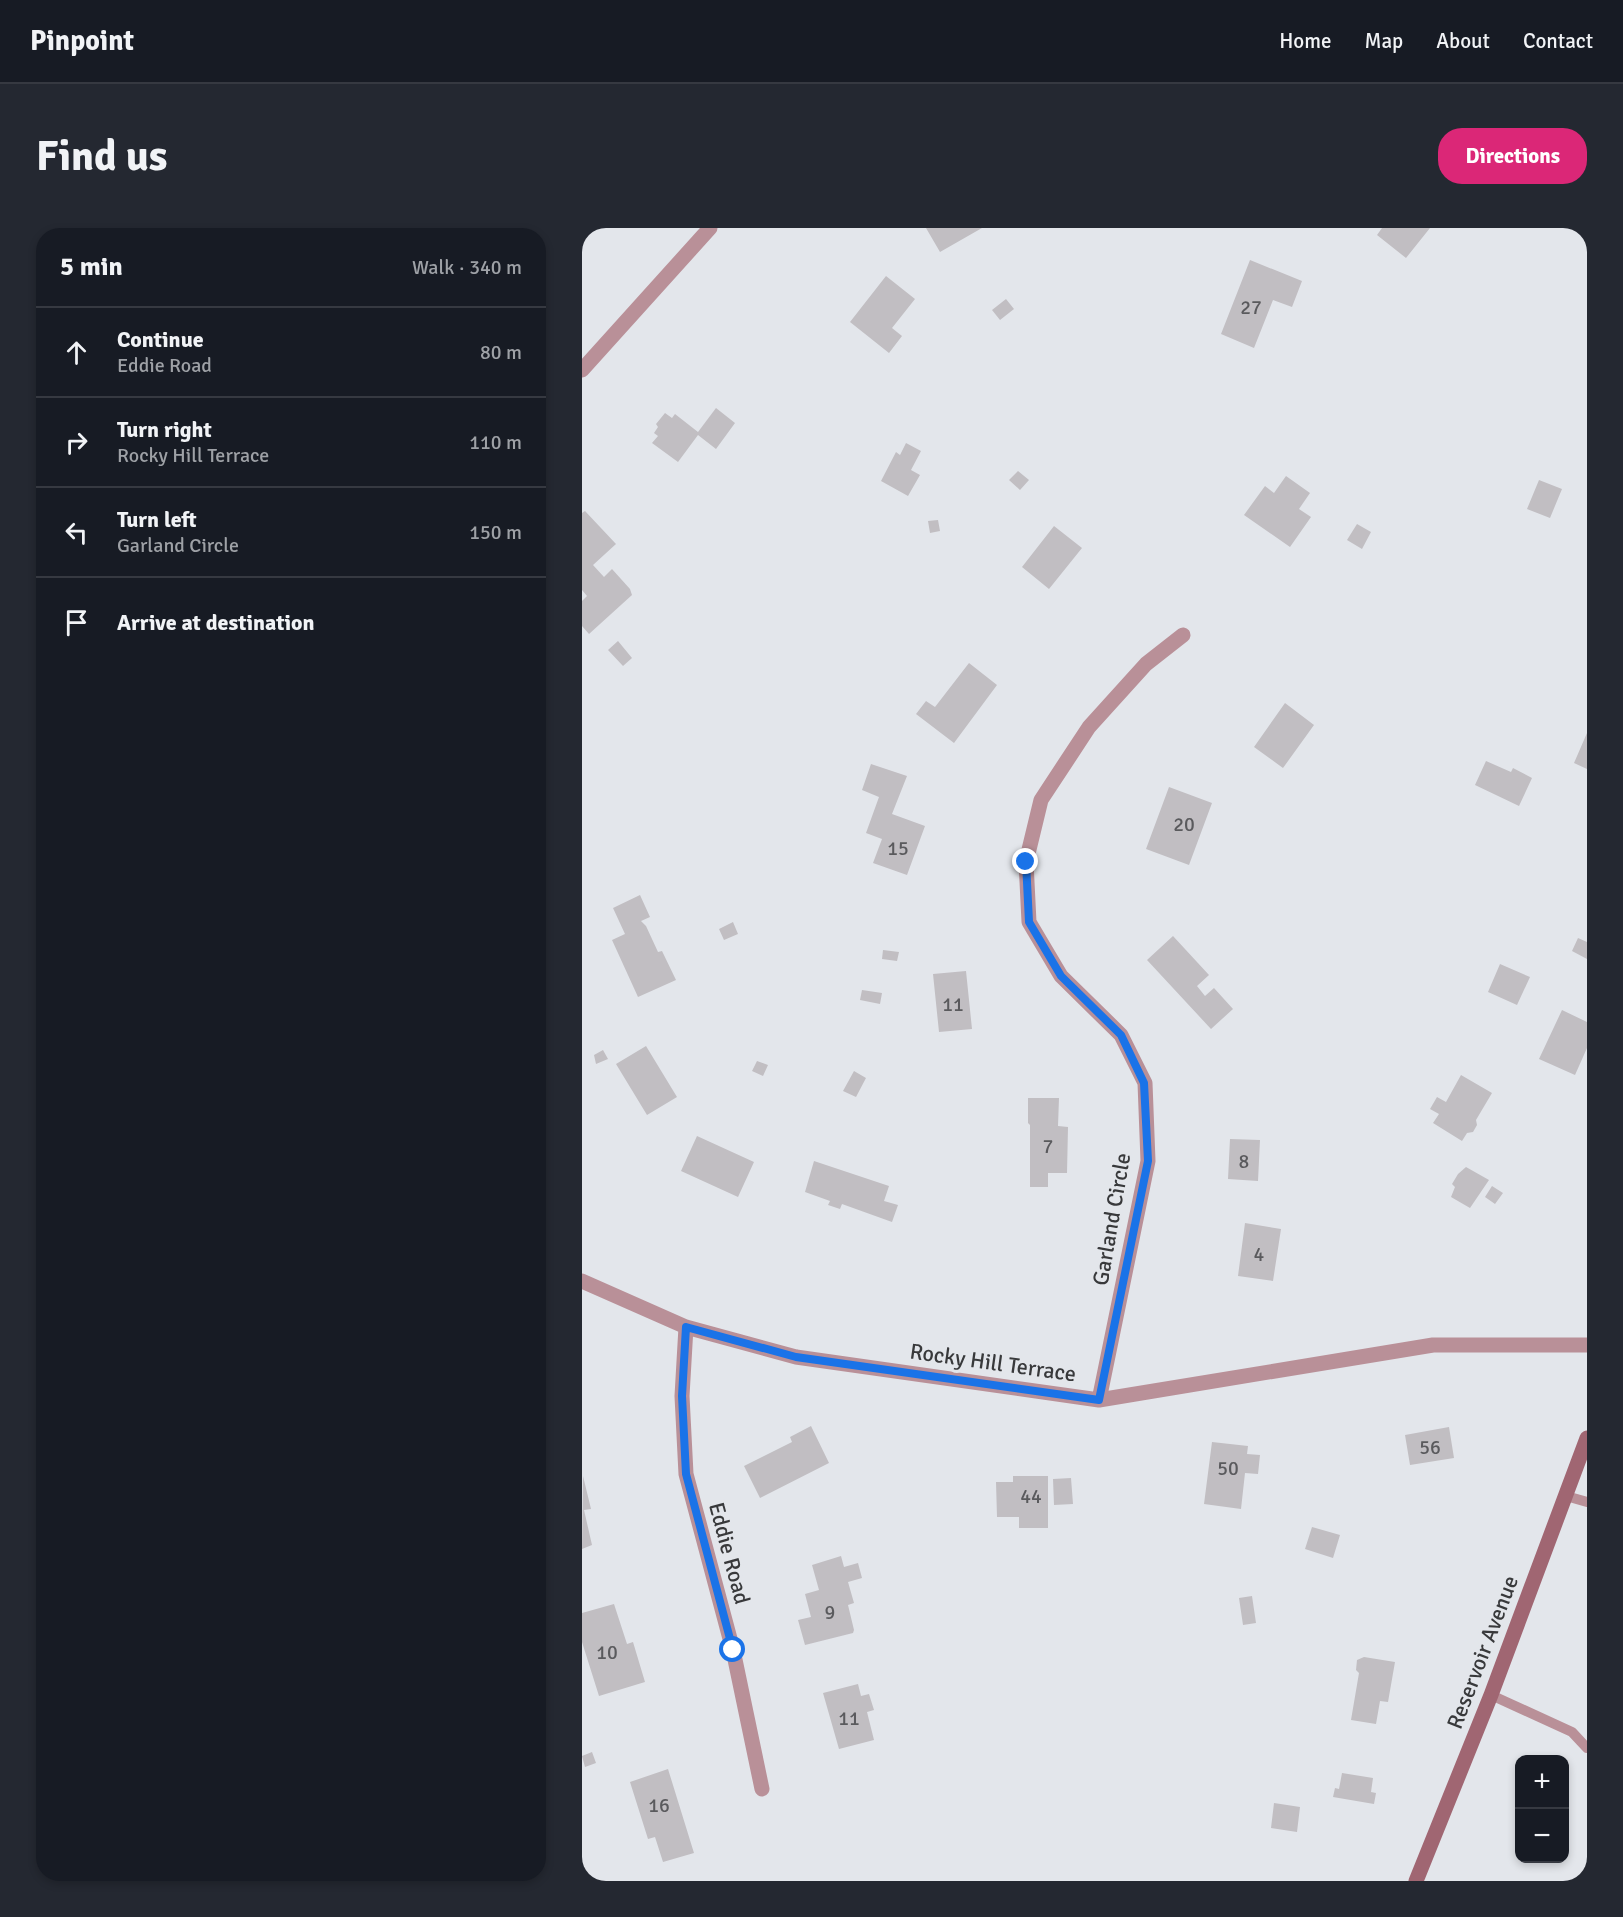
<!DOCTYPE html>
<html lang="en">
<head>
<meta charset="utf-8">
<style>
	:root { --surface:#171b24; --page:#242831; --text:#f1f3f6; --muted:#9ea1a6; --line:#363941; --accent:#db2777 }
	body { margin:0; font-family:Signika,sans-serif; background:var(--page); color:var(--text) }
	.controls { position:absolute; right:18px; bottom:18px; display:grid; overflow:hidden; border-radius:12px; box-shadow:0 3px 9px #0003 }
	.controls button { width:54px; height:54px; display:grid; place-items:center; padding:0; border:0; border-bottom:2px solid var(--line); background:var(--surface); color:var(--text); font:30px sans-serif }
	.stop { position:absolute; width:18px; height:18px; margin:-14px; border:4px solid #1a73e8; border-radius:50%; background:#fff }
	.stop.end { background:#1a73e8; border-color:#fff; box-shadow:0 2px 6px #0008 }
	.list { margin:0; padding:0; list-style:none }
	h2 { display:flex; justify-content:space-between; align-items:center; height:78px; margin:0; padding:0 24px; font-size:26px }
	h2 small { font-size:20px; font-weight:400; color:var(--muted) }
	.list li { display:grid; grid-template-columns:39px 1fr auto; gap:18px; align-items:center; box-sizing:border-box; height:90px; padding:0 24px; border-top:2px solid var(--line) }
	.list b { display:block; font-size:22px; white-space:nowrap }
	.list p { margin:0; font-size:20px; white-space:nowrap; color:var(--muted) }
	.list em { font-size:20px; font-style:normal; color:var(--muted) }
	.icon { flex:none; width:33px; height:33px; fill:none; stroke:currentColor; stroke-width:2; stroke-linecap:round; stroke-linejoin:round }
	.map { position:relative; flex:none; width:1005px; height:1653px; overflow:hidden; border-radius:24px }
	header { display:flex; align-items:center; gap:36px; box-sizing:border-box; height:84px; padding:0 30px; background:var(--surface); border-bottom:2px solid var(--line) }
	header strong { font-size:28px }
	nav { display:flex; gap:33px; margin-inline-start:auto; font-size:21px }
	.intro { display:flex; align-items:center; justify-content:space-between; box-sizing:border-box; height:144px; padding:0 36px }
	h1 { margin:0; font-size:42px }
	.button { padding:15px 27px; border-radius:24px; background:var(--accent); color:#fff; font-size:21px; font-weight:700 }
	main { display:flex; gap:36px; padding:0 36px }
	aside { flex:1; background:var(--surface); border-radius:24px; box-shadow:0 3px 9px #0003 }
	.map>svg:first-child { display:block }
</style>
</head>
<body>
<header>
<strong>Pinpoint</strong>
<nav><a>Home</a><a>Map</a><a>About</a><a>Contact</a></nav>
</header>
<div class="intro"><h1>Find us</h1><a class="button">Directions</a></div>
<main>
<aside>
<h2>5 min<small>Walk · 340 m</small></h2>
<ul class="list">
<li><svg class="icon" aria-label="ahead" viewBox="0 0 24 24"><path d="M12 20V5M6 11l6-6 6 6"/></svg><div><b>Continue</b><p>Eddie Road</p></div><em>80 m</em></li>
<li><svg class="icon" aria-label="right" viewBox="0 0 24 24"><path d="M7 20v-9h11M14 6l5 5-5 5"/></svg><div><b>Turn right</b><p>Rocky Hill Terrace</p></div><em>110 m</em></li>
<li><svg class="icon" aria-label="left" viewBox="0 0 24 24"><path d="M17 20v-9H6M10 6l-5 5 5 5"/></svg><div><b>Turn left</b><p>Garland Circle</p></div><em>150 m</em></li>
<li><svg class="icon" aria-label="arrive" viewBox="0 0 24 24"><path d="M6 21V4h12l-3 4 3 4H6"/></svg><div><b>Arrive at destination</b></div></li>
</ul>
</aside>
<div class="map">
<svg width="1005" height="1653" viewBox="0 0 1005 1653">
	<rect width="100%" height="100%" fill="#e3e6eb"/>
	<path fill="#c1bec2" d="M 344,0 L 400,0 L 358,24 Z
		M 800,0 L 848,0 L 824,30 L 795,7 Z
		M 668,32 L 720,53 L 710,79 L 691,72 L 672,120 L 639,106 Z
		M 304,48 L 333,71 L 310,100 L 320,108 L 307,125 L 268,94 Z
		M 424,71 L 432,81 L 418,92 L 410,82 Z
		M 134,180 L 153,195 L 134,221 L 116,207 L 96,234 L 70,215 L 76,208 L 72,205 L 76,199 L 74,196 L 83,185 L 90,190 L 93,186 L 116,204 Z
		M 324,215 L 339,223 L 329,242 L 338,247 L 326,268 L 299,253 L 314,224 L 318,227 Z
		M 436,243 L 447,252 L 438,262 L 427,252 Z
		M 704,248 L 728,265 L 717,281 L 729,289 L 708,319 L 662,287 L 683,258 L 692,265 Z
		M 957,252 L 980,261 L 968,290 L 945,281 Z
		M 3,283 L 34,316 L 11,337 L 22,349 L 30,341 L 48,361 L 50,367 L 7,406 L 0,398 L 0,373 L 5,368 L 0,362 L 0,285 Z
		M 356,292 L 358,303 L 348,305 L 346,293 Z
		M 775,296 L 789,304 L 780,321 L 765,312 Z
		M 472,298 L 500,320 L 467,361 L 440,339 Z
		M 36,413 L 50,430 L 41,438 L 26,422 Z
		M 387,435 L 415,457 L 372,515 L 334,486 L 344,473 L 353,479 Z
		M 703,475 L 732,497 L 701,540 L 672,519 Z
		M 1005,505 L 1005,541 L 992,535 Z
		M 904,533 L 929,544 L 931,540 L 950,550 L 937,578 L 893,557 Z
		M 289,536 L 325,548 L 310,586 L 343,598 L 325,647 L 291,635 L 300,611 L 284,605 L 297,569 L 280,562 Z
		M 587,559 L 630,575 L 607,637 L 564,621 Z
		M 58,667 L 68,689 L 59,693 L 64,698 L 76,724 L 80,723 L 94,752 L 56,769 L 30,712 L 43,706 L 31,680 Z
		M 151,694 L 156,706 L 142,712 L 137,701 Z
		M 591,708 L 627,747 L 615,758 L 623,768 L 632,760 L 651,781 L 629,801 L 565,732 Z
		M 996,710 L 1005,714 L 1005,731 L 990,723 Z
		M 301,722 L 317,724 L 315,733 L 300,731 Z
		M 918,736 L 948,749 L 935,777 L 906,764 Z
		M 384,743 L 390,801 L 357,804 L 351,746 Z
		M 280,762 L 300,765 L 298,776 L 278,772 Z
		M 980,782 L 1005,794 L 1005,820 L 993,847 L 957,831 Z
		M 64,818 L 95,869 L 65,887 L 34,836 Z
		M 21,822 L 26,831 L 14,836 L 12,827 Z
		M 175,833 L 186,837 L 181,848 L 170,843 Z
		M 272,843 L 284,850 L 274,869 L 261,863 Z
		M 879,847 L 910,865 L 894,892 L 895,897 L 891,904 L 885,905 L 880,913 L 851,895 L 857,886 L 848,881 L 855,869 L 864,874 Z
		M 446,870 L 477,870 L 476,898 L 486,899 L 485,945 L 466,945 L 466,959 L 448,959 L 448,897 L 446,895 Z
		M 115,908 L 172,934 L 156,969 L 99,943 Z
		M 648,911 L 678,912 L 676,953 L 646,951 Z
		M 232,933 L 307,958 L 302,973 L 316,977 L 310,994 L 260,976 L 258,981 L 246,977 L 248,973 L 223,964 Z
		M 884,939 L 907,952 L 888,980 L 869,969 L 873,959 L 870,956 L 876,946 Z
		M 910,958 L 921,965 L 913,976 L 903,969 Z
		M 663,995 L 699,1001 L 691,1053 L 656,1048 Z
		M 229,1198 L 247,1235 L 178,1270 L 162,1238 L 210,1214 L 208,1209 Z
		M 867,1199 L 872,1230 L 828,1237 L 823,1207 Z
		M 630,1214 L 666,1218 L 665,1226 L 678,1227 L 676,1246 L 663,1245 L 659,1281 L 622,1276 Z
		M 1,1248 L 9,1281 L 2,1282 L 10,1317 L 0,1321 Z
		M 431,1248 L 466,1248 L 466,1300 L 437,1300 L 437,1289 L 415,1289 L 414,1254 L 431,1254 Z
		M 489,1250 L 491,1276 L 472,1277 L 471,1251 Z
		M 730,1299 L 758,1307 L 751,1330 L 723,1321 Z
		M 259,1328 L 262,1339 L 276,1335 L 280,1350 L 266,1354 L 272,1375 L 266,1377 L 272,1402 L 271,1405 L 223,1417 L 216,1392 L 229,1389 L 223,1366 L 237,1362 L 230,1337 Z
		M 670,1368 L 674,1395 L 661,1397 L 657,1370 Z
		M 32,1376 L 45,1416 L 51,1414 L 63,1454 L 17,1468 L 0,1414 L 0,1385 Z
		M 782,1429 L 813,1434 L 806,1474 L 798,1473 L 794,1496 L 769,1492 L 777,1445 L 774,1442 L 775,1432 Z
		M 276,1456 L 279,1468 L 287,1466 L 292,1482 L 285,1484 L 292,1512 L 257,1521 L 241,1465 Z
		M 10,1524 L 14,1535 L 3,1539 L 0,1528 Z
		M 86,1541 L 112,1625 L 81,1634 L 73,1609 L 66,1611 L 48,1554 Z
		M 760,1545 L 791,1550 L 789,1564 L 794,1565 L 792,1576 L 751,1569 L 753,1560 L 757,1561 Z
		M 692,1575 L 718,1579 L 715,1604 L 689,1600 Z"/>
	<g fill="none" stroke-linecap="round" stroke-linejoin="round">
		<path stroke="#b99098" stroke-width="10" d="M 984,1268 L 1005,1274
			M 909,1467 L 990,1504 L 1005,1520"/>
		<path stroke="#b99098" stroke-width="15" d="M 0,142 L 128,0
			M 0,1053 L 104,1099 L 214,1129 L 517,1172 L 851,1117 L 1005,1117
			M 104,1099 L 100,1168 L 104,1246 L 151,1422 L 180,1561
			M 517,1172 L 566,933 L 563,855 L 539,807 L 479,748 L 447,694 L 444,634 L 459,572 L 507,499 L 564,436 L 601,407"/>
		<path stroke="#a06672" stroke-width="15" d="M 834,1653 L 909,1467 L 1005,1210"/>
	</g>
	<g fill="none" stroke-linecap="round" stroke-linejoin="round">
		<path stroke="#1a73e8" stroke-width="8" d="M 151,1422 L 104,1246 L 100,1168 L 104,1099 L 214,1129 L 517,1172 L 566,933 L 562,855 L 539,807 L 479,748 L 447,694 L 444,634"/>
	</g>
	<g text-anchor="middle" stroke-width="6" stroke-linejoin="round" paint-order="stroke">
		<g font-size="20" fill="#5a5a5d">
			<text x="669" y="86">27</text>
			<text x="602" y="603">20</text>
			<text x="316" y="627">15</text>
			<text x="371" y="783">11</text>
			<text x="466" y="925">7</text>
			<text x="662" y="940">8</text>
			<text x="677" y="1033">4</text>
			<text x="848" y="1226">56</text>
			<text x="646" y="1247">50</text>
			<text x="449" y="1275">44</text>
			<text x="248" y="1391">9</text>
			<text x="25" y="1431">10</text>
			<text x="267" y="1497">11</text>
			<text x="77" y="1584">16</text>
		</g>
		<g font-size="22" fill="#38393b" stroke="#e3e6eb">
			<text transform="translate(529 991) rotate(-80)" y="8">Garland Circle</text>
			<text transform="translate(411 1134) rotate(8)" y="8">Rocky Hill Terrace</text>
			<text transform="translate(148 1325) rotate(75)" y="8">Eddie Road</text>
			<text transform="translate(900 1424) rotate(-69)" y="8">Reservoir Avenue</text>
		</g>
	</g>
</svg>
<div class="controls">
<button>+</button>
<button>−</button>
</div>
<div class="stop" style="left:151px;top:1422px"></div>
<div class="stop end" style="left:444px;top:634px"></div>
</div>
</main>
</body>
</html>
